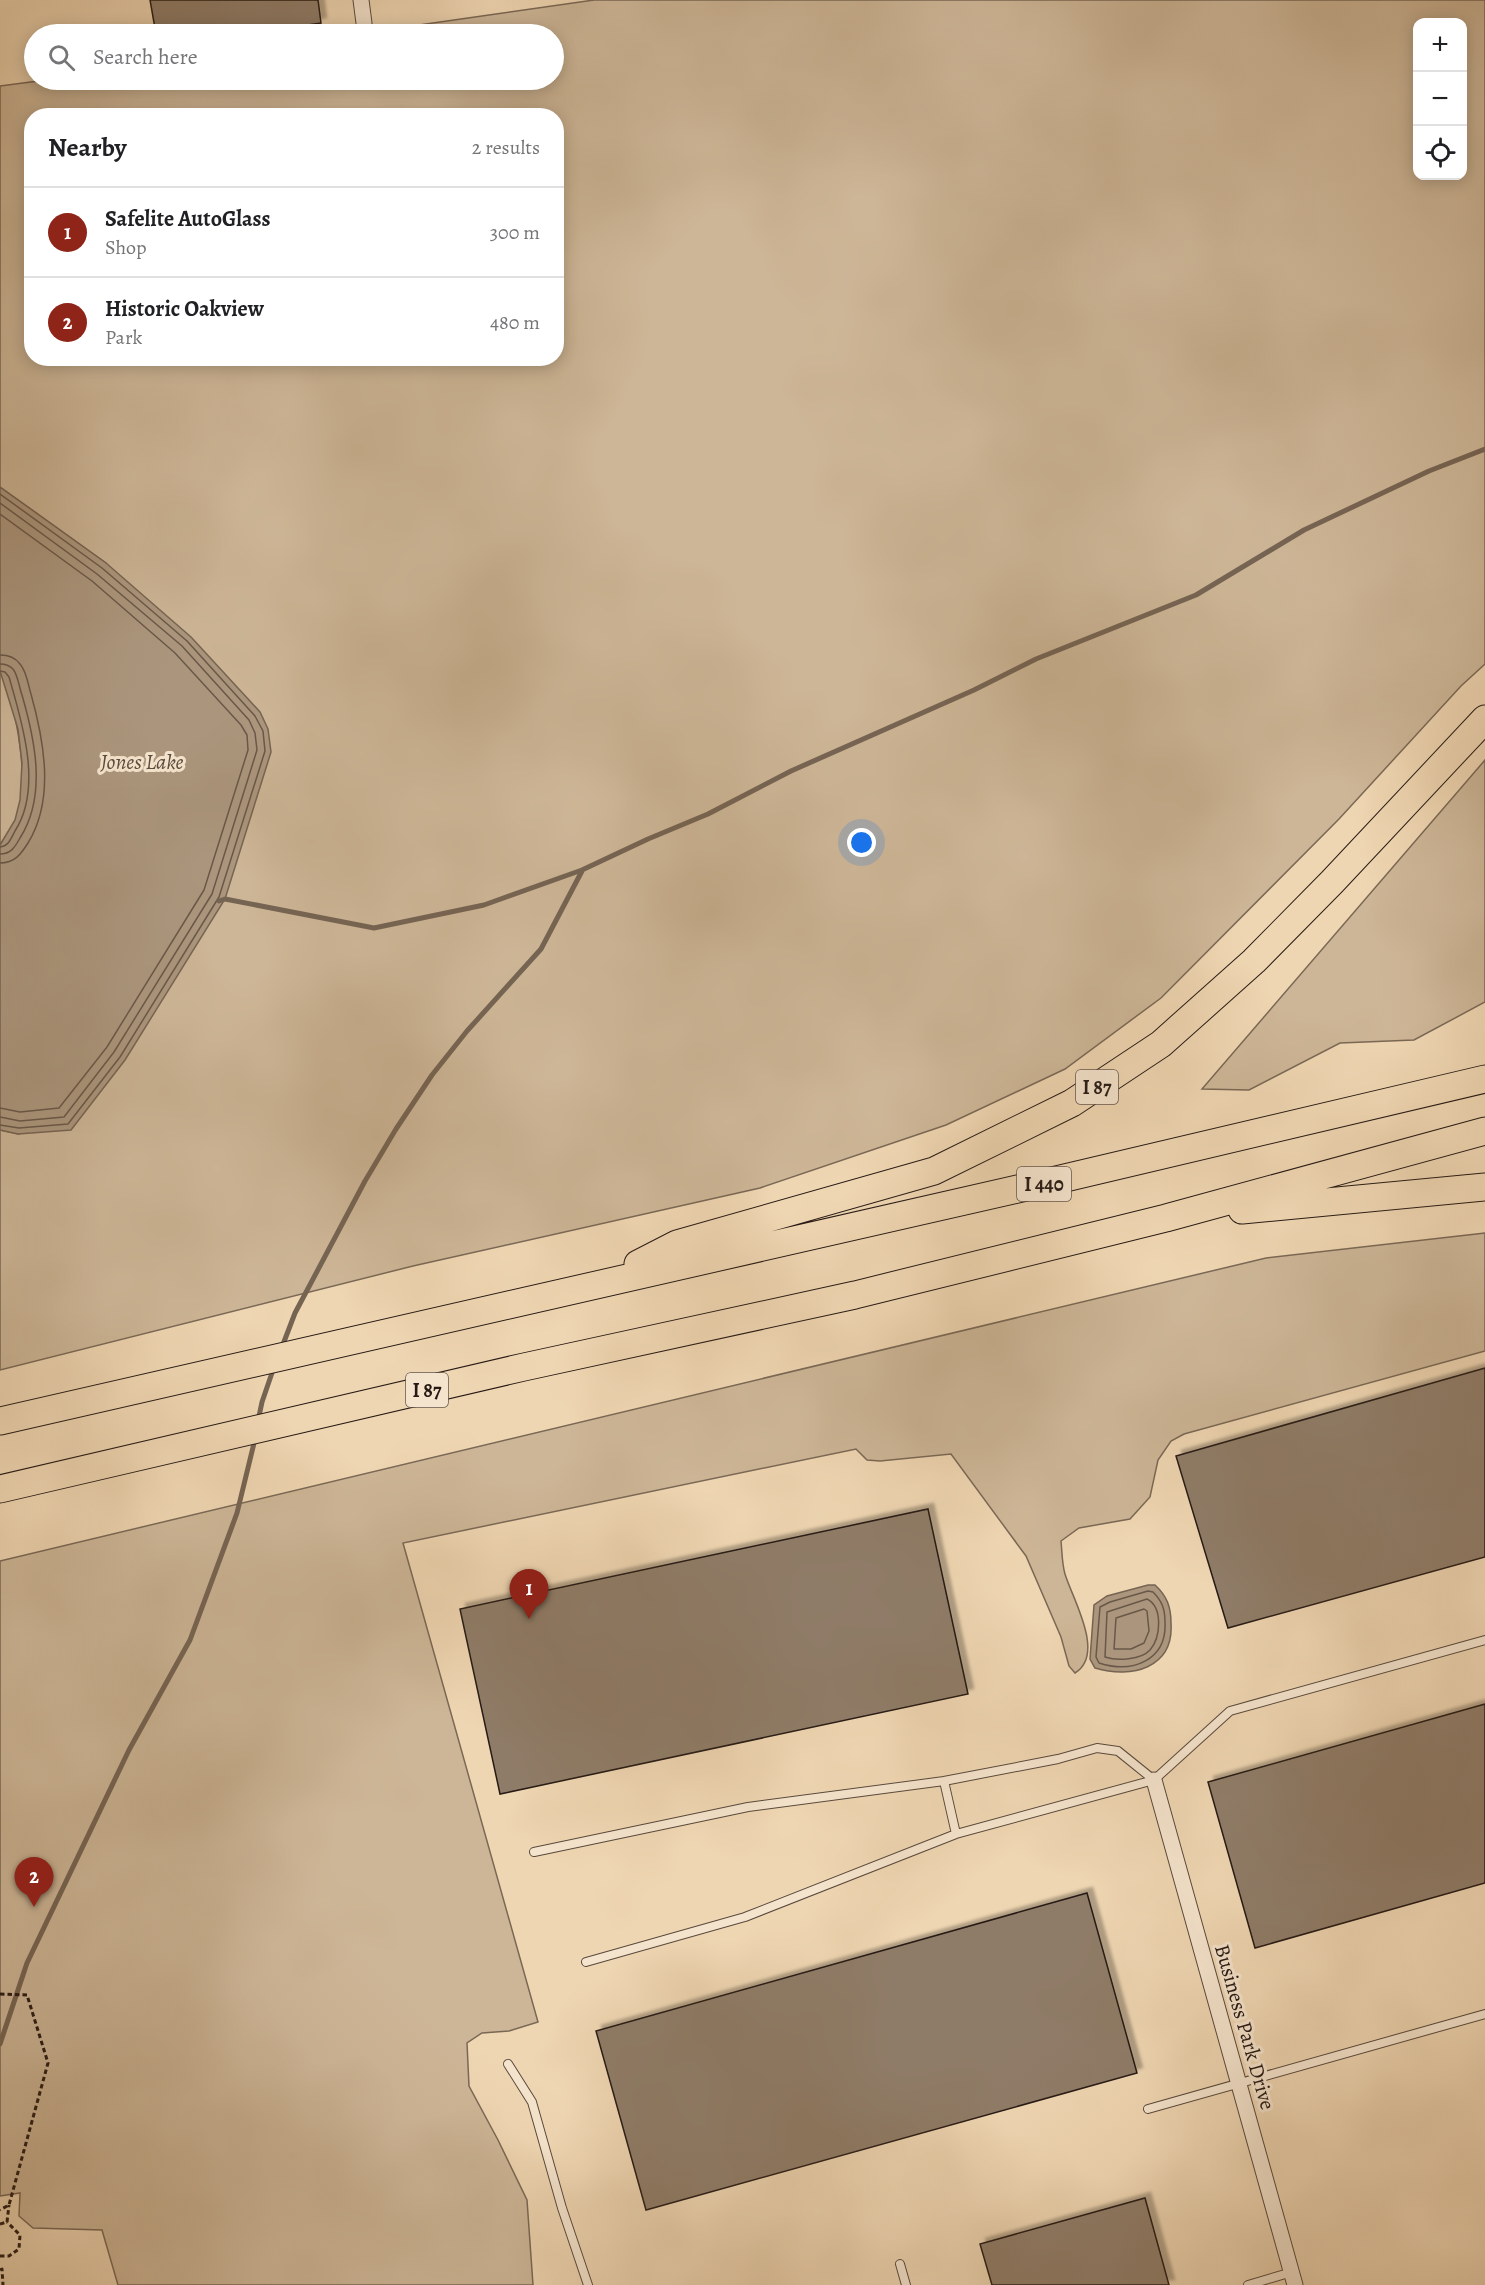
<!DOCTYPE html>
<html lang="en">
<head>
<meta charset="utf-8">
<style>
	:root { --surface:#fff; --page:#f6f6f6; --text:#202124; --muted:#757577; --line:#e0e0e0; --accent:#8f2418 }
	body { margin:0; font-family:Alegreya,serif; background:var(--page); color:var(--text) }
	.controls { position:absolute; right:18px; top:18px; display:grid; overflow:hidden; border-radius:12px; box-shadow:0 3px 15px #0003 }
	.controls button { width:54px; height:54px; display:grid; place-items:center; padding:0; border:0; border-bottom:2px solid var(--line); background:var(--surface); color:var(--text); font:30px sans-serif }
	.you { position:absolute; left:862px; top:843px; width:21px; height:21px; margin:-15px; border:4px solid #fff; border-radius:50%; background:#1a73e8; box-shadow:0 0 0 9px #1a73e833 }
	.badge { display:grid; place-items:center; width:39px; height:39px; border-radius:50%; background:var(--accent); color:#fff; font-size:20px; font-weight:700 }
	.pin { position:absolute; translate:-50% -50px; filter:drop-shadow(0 2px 3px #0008) }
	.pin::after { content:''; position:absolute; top:32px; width:21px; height:18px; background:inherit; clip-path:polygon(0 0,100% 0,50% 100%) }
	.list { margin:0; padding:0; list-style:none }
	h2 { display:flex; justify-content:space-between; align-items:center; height:78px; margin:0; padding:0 24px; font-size:26px }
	h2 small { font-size:20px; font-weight:400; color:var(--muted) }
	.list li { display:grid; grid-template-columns:39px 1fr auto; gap:18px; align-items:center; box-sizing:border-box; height:90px; padding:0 24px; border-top:2px solid var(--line) }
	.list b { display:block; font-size:22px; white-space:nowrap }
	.list p { margin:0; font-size:20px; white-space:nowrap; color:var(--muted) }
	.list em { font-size:20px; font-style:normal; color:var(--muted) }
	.icon { flex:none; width:33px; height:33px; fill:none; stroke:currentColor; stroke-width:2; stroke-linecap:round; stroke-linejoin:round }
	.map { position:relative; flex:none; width:1485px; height:2285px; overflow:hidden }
	.search { position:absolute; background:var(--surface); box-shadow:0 3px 15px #0003; left:24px; top:24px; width:540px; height:66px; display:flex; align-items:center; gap:15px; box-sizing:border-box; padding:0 21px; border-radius:33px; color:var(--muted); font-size:22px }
	.panel { position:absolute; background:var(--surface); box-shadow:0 3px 15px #0003; left:24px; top:108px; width:540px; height:258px; border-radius:24px }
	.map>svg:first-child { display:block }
</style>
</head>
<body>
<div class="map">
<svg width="1485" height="2285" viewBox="0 0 1485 2285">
	<defs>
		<filter id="shadow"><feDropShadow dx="5.5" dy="-5.5" stdDeviation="1.5" flood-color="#0004"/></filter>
	</defs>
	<rect width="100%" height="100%" fill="#efd6b2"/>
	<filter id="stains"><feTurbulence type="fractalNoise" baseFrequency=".00333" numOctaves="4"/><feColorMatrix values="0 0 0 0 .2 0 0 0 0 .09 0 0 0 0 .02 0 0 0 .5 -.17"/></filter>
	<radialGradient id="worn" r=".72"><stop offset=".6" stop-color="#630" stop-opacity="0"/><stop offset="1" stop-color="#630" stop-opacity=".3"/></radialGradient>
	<path fill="#cdb697" stroke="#7a6856" stroke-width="1.5" fill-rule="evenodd" d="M 594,0 L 1485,0 L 1485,664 L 1461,686 L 1339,819 L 1161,998 L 1065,1069 L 946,1125 L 760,1188 L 413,1266 L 0,1370 L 0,1130 L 19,1134 L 106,563 L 0,487 L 0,86 L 46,80 L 554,80 L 554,34 L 356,34 ZM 1418,22 L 1462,22 L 1462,176 L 1418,176 ZM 32,116 L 556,116 L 556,358 L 32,358 Z
		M 0,671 C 16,706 32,785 15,821 C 11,829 5,837 0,845 Z
		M 1485,760 L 1485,1002 L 1414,1040 L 1340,1043 L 1249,1090 L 1202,1089 Z
		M 1485,1233 L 1485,1351 L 1184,1434 L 1171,1441 L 1158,1460 L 1150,1497 L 1130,1519 L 1079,1528 L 1061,1541 C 1062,1551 1062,1564 1065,1574 C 1072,1598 1106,1654 1075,1673 L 1069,1666 L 1061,1637 L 1026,1556 L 951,1454 L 880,1461 L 867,1460 L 856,1449 L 403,1543 L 538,2022 L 509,2031 L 482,2033 L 467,2043 L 469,2086 L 498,2140 L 527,2200 L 533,2285 L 118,2285 L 102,2230 L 33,2228 L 19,2216 L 20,2193 L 0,2196 L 0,1561 L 1266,1258 Z"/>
	<path fill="#ab967d" stroke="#766453" stroke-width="1.5" d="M 0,487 L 106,563 L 191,637 L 260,712 L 268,729 L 271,752 L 225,899 L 125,1060 L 71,1130 L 18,1134 L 0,1130 L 0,845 L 15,820 L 20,800 L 22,763 L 18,729 L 0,671 Z
		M 1148,1585 L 1155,1585 C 1167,1596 1171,1607 1171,1623 C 1174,1668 1132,1679 1095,1668 L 1090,1659 L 1094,1605 L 1107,1596 Z"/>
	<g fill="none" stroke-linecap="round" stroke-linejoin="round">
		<path stroke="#695849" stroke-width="1.5" d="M 0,494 L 102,568 L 187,641 L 255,716 L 263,731 L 265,751 L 219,897 L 120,1057 L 68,1124 L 19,1128 L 0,1125
			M 0,503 L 97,574 L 182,646 L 249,720 L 255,733 L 257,750 L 212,894 L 114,1052 L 64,1117 L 20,1121 L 0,1117
			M 0,514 L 92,581 L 175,653 L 241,725 L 247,735 L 248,750 L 204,890 L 107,1047 L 59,1108 L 20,1112 L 0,1108
			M 0,655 C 8,655 15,657 20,664 C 27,672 28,685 31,694 C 44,741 55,799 28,843 C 21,854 15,863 0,863
			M 0,664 C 5,664 9,665 13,669 C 18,675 19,687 22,695 C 35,740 47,796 20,838 C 15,847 11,854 0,854
			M 0,671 L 5,672 L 9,677 C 22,722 43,788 15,831 C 11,838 9,846 0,847
			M 1148,1591 L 1153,1592 C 1162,1601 1165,1609 1165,1622 C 1167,1660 1133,1674 1099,1663 L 1096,1657 L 1100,1607 L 1110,1602 Z
			M 1147,1599 C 1163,1607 1161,1637 1150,1650 C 1141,1660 1117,1661 1105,1657 L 1107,1612 Z
			M 1144,1609 L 1147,1611 L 1149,1631 L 1144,1643 L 1131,1649 L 1114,1649 L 1116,1618 Z"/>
		<path stroke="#766453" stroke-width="5" d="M 219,901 L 225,899 L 374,928 L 484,905 L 582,870 L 648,839 L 708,814 L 791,771 L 974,690 L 1036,659 L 1196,595 L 1304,530 L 1429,471 L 1485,449
			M 282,1347 L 295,1313 L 365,1181 L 396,1129 L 432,1075 L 467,1031 L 541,949 L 582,871
			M 258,1421 L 262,1402 L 274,1367
			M 0,2044 L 27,1963 L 129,1750 L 190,1640 L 237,1513 L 255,1439"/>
	</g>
	<path fill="#8f7c67" stroke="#271a15" stroke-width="1.5" filter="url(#shadow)" d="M 150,0 L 318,0 L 321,23 L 247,34 L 156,34 Z
		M 1485,1368 L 1485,1557 L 1228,1628 L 1176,1456 Z
		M 928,1509 L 968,1694 L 500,1794 L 460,1609 Z
		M 1485,1704 L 1485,1883 L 1255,1948 L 1208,1782 Z
		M 1087,1893 L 1137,2073 L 646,2210 L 596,2031 Z
		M 1145,2198 L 1169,2285 L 992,2285 L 980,2244 Z"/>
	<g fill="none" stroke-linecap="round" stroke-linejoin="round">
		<g stroke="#59493c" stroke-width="10">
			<path id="service" d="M 944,1781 L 956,1834 L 1154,1780 L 1230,1711 L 1485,1640
				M 534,1852 L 748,1807 L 944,1781 L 1058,1759 L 1097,1748 L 1118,1751 L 1154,1780
				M 586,1962 L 745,1917 L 956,1834
				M 508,2064 L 532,2102 L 562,2208 L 588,2285
				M 1148,2109 L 1485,2014
				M 900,2264 L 906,2285
				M 1248,2285 L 1292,2272"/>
		</g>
		<g stroke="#59493c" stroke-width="17">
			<path id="minor" d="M 361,0 L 364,23
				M 1154,1780 L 1295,2285"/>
		</g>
		<g stroke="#271a15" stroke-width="29">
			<path id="motorway" d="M 1242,1210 L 1485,1187
				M 638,1264 L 677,1244 L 934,1171 L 1072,1103 L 1161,1044 L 1254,961 L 1332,882 L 1485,719
				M 0,1421 L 1048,1182 L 1485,1079
				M 0,1489 L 524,1367 L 855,1295 L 1166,1218 L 1485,1131"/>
		</g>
		<path stroke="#271a15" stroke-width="3" stroke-dasharray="4.5 3" stroke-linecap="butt" d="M 0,1994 L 27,1995 L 48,2063 L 9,2205 L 0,2210
			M 7,2222 L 9,2205
			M 0,2224 L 7,2222
			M 0,2256 L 9,2256 L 19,2249 L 20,2235 L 7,2222
			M 0,2270 L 2,2269 L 3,2285"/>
		<use href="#service" stroke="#f5e4cd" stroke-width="8"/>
		<use href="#minor" stroke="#f5e4cd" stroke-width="15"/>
		<use href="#motorway" stroke="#efd6b2" stroke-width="27"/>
	</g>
	<g text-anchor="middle" stroke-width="6" stroke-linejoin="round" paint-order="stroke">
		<g fill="#f5e4cd" stroke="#65574c" stroke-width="1.5">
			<rect x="1076" y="1070" width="42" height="34" rx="4.5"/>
			<rect x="1017" y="1167" width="54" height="34" rx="4.5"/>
			<rect x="406" y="1373" width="42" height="34" rx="4.5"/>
		</g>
		<g font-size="20" font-weight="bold" fill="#271a15">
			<text x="1097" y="1094">I 87</text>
			<text x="1044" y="1191">I 440</text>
			<text x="427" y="1397">I 87</text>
		</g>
		<g font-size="21" fill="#271a15" stroke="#f5e4cd">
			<text transform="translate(1245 2027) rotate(74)" y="7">Business Park Drive</text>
		</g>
		<g font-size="22" font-style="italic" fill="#5c4c3f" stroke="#f5e4cd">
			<text x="142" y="769">Jones Lake</text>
		</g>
	</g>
	<rect width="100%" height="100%" filter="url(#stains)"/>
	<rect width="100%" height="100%" fill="url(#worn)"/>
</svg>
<div class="controls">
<button>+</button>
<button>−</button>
<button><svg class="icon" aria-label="locate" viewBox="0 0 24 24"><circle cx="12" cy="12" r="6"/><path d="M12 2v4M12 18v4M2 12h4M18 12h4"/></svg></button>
</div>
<div class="you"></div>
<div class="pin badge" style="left:529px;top:1619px">1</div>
<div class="pin badge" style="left:34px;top:1907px">2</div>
<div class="search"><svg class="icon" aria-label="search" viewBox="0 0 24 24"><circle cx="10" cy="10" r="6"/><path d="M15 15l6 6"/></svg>Search here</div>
<section class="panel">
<h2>Nearby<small>2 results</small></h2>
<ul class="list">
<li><span class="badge">1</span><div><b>Safelite AutoGlass</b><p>Shop</p></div><em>300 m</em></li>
<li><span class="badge">2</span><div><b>Historic Oakview</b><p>Park</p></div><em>480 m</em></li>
</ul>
</section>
</div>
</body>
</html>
